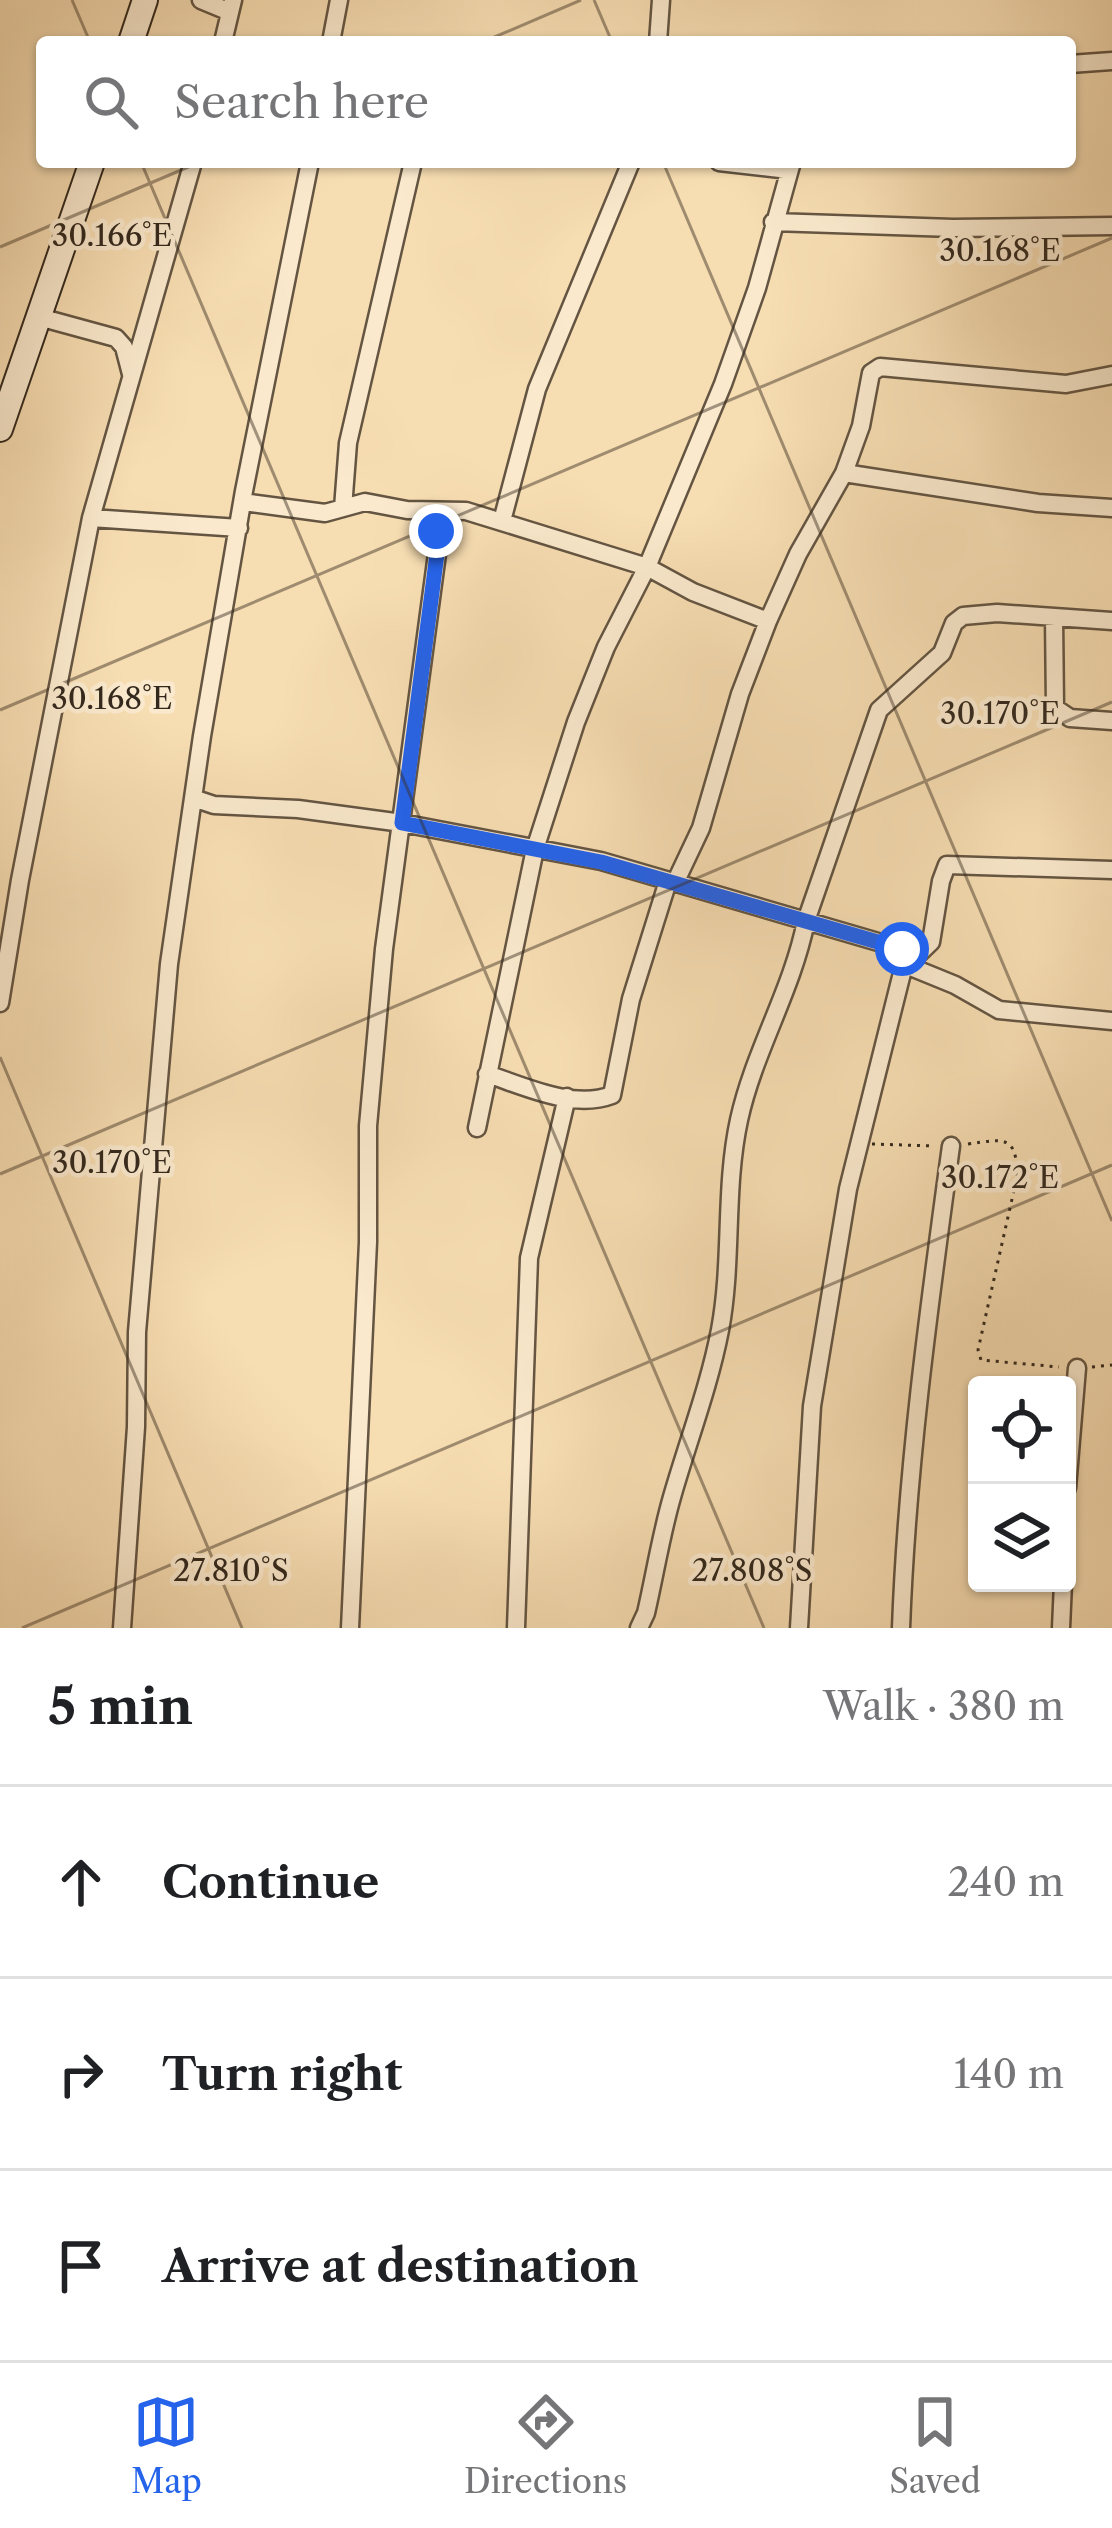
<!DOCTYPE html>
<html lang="en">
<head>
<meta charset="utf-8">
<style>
	:root { --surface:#fff; --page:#f6f6f6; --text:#202124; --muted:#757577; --line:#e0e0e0; --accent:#2563eb }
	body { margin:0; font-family:"Libre Caslon Text",serif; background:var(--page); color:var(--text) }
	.controls { position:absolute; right:36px; bottom:36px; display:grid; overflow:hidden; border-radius:12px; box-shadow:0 3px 9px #0004 }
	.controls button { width:108px; height:108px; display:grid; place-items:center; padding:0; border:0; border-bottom:3px solid var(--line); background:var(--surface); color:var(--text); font:60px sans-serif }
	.stop { position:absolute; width:36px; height:36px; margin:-27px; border:9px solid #2563eb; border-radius:50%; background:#fff }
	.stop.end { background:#2563eb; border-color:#fff; box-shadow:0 3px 12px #0008 }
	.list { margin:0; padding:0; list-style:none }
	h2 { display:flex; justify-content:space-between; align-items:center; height:156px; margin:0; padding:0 48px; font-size:51px }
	h2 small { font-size:39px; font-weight:400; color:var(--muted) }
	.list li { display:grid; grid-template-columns:78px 1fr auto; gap:36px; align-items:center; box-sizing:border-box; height:192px; padding:0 48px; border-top:3px solid var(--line) }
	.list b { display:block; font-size:45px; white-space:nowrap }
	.list em { font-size:39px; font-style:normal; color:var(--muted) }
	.icon { flex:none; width:66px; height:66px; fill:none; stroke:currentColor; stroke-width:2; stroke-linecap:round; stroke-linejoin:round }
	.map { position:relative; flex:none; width:1112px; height:1628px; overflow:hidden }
	.search { position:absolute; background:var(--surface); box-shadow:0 3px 9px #0004; left:36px; right:36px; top:36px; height:132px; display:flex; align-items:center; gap:30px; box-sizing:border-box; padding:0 42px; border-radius:12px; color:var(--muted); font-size:45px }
	.sheet { height:732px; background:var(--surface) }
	nav { display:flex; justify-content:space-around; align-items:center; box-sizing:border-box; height:168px; border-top:3px solid var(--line); background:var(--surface); font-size:33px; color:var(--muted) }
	nav a { display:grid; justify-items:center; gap:6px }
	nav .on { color:var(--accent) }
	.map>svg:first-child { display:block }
</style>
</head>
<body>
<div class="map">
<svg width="1112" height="1628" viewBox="0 0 1112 1628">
	<rect width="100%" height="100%" fill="#f7ddb2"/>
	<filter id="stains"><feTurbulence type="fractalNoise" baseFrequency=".00167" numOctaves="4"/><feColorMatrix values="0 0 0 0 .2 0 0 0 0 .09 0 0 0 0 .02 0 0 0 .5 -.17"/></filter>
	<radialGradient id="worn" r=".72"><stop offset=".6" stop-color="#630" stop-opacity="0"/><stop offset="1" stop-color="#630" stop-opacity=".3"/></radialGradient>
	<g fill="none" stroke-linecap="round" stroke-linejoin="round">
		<g stroke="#645542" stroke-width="21">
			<path id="street" d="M 201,0 L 230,12
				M 223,42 L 233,0
				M 331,42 L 339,0
				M 658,42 L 661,0
				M 1070,64 L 1112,61
				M 719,162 L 789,170
				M 773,222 L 953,228 L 1112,226
				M 39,317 L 116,338 L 124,347 L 131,374
				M 844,473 L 1038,503 L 1112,508
				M 243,502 L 325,513 L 365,502 L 407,510 L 466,511 L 647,567 L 693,592 L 768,621
				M 343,508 L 348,443 L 413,162
				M 91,518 L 239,528
				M 502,521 L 537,389 L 631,162
				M 1054,617 L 1055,708 L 1070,718 L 1112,721
				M 193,798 L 214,805 L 298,809 L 402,823 L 601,861 L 902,949 L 915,957
				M 675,883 L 701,828 L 740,694 L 768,621 L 798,554 L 844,473 L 861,426 L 871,373 L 880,367 L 1066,384 L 1112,375
				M 906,965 L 955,985 L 999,1010 L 1112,1021
				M 0,1003 L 20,880 L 91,518 L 193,162
				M 487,1074 C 524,1086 573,1110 612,1095 L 631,999 L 668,881
				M 477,1128 L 535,849 L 576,722 L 606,647 L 647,567 L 723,384 L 757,288 L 792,162
				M 1067,1488 L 1077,1368
				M 122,1628 L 136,1427 L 137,1332 L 169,964 L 202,736 L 244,491 L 310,162
				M 350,1628 L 368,1242 L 368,1126 L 384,949 L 437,554 L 438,539 L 423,511
				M 516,1628 L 529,1258 L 567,1097
				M 639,1628 L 646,1613 C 655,1574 661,1535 672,1497 C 688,1441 709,1387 720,1330 C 733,1261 724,1189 739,1120 C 754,1051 792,991 806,921 L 879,710 L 942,653 L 954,623 L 963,616 L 997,613 L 1112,621
				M 799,1628 L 812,1406 L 848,1189 L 903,969 L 931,942 L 941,881 L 947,865 L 1112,870
				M 901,1628 C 907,1466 929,1307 951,1146
				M 1061,1628 L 1063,1583"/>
		</g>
		<g stroke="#33281d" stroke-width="28">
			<path id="secondary" d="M 131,42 L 145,0
				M 0,429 L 92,162"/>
		</g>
		<path stroke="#33281d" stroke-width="3" stroke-dasharray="3 6" stroke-linecap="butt" d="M 872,1144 L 935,1146
			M 968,1144 C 1004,1139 1017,1134 1017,1177 L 978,1350 L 981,1360 L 1059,1367
			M 1092,1367 L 1112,1365"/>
		<use href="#street" stroke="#fae9cd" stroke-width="16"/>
		<use href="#secondary" stroke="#fae9cd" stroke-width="24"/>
	</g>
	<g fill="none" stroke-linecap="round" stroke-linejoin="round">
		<path stroke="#2563eb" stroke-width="15" d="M 436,531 L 437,554 L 402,823 L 601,862 L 902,949"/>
	</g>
	<path fill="none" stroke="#33281d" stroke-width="3" stroke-opacity="0.45" d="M 72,0 L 90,42M 594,0 L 612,42M 483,42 L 581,0M 141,162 L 764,1628M 663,162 L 1112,1221M 0,247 L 200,162M 0,710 L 1112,238M 0,1057 L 242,1628M 0,1174 L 1112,702M 22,1628 L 1112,1165"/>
	<g font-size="30" text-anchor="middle" fill="#33281d" stroke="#fae9cd" stroke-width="9" stroke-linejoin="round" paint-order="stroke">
		<text x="112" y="246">30.166°E</text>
		<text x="1000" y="261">30.168°E</text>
		<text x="112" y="709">30.168°E</text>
		<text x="1000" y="724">30.170°E</text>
		<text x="112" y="1173">30.170°E</text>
		<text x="1000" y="1188">30.172°E</text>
		<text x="231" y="1581">27.810°S</text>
		<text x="752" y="1581">27.808°S</text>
	</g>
	<rect width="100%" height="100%" filter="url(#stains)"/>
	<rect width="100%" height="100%" fill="url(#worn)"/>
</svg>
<div class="controls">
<button><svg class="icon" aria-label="locate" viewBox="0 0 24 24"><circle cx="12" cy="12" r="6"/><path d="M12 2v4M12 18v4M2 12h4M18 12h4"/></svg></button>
<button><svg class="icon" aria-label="layers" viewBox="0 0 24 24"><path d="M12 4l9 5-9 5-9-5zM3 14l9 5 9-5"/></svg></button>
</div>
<div class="stop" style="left:902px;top:949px"></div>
<div class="stop end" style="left:436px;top:531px"></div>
<div class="search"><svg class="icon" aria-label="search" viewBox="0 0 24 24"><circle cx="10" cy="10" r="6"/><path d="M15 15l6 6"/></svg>Search here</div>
</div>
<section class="sheet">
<h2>5 min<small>Walk · 380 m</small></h2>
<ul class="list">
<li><svg class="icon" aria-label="ahead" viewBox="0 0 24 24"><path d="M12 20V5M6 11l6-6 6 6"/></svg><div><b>Continue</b></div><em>240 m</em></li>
<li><svg class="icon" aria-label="right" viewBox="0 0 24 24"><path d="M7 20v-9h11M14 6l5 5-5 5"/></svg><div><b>Turn right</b></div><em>140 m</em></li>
<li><svg class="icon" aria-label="arrive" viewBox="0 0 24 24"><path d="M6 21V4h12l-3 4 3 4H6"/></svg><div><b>Arrive at destination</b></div></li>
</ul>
</section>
<nav>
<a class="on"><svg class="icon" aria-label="map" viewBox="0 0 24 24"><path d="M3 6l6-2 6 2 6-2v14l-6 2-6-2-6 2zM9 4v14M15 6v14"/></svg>Map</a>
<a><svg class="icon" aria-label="directions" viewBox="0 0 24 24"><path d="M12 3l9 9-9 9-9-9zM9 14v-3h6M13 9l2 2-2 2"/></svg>Directions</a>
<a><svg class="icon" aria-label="saved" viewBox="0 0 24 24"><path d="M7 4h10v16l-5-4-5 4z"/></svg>Saved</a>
</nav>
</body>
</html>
